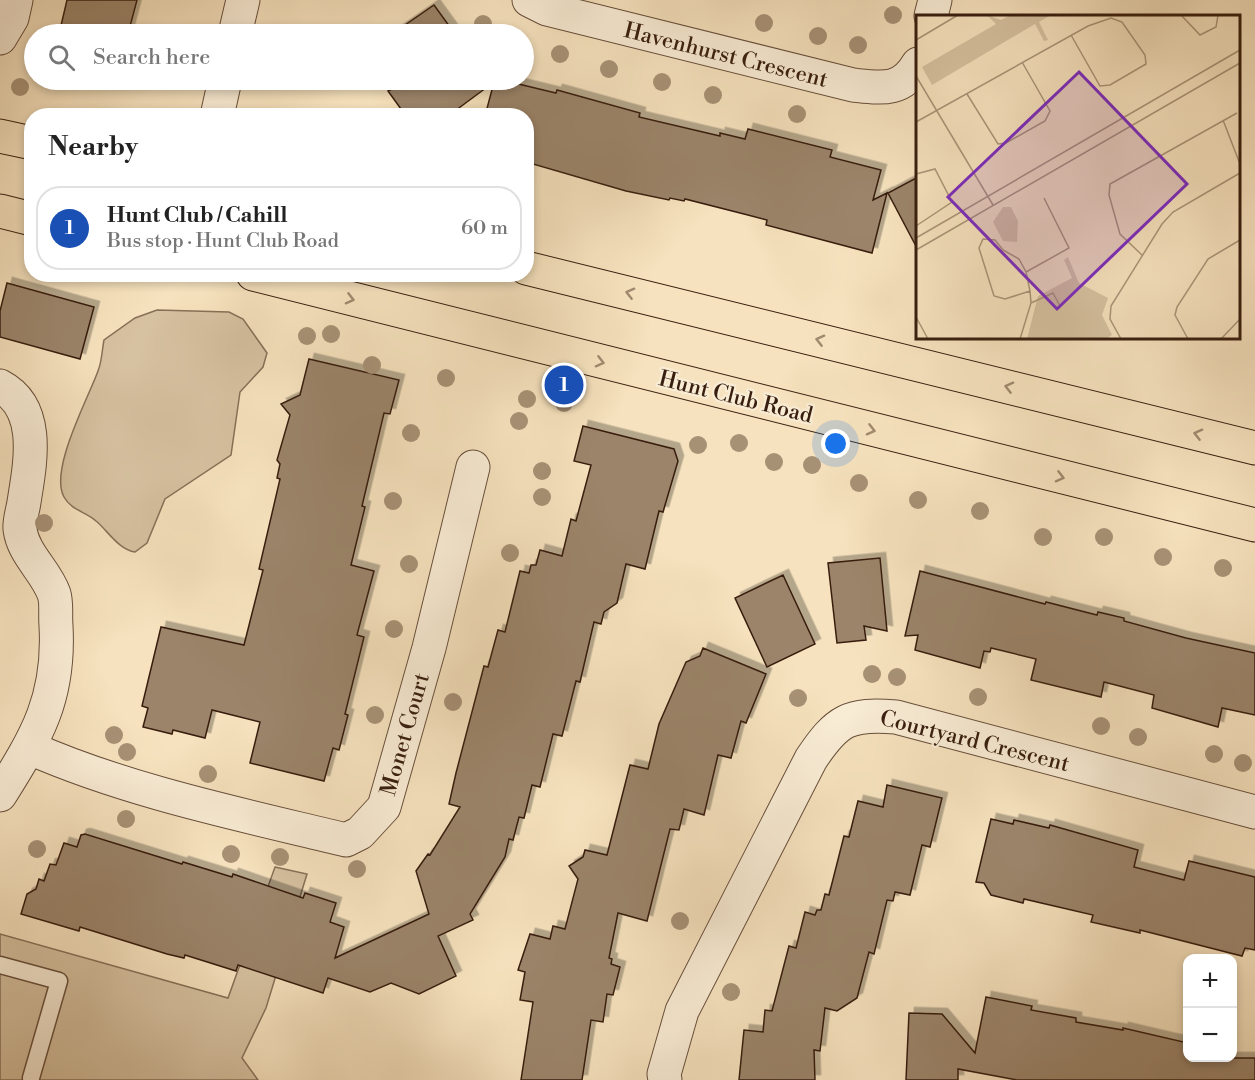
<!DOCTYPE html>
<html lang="en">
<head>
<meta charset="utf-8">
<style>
	:root { --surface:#fff; --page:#f6f6f6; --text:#222; --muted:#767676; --line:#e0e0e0; --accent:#d93025 }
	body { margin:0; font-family:"Libre Bodoni",serif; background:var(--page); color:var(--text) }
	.controls { position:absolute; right:18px; bottom:18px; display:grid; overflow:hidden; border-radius:12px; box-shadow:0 3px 9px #0003 }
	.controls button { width:54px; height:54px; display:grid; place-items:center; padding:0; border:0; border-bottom:2px solid var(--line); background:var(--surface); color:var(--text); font:30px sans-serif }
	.you { position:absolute; left:836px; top:444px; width:21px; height:21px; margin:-15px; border:4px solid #fff; border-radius:50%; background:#1a73e8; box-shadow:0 0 0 9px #1a73e833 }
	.badge { display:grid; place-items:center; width:39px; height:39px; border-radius:50%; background:var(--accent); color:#fff; font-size:20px; font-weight:700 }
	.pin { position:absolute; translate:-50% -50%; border:3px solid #fff; box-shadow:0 2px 6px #0006 }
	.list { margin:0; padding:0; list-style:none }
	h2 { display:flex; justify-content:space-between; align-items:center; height:78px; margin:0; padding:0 24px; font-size:26px }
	h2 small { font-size:20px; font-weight:400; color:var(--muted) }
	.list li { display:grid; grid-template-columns:39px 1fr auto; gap:18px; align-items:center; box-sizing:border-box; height:84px; margin:0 12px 12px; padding:0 12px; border:2px solid var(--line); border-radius:24px }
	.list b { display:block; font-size:22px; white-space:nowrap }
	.list p { margin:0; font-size:20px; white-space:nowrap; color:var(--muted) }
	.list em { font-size:20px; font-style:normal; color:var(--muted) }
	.icon { flex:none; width:33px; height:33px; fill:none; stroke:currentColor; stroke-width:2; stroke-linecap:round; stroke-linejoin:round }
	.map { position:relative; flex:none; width:1255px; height:1080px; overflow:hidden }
	.search { position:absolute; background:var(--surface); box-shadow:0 3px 9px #0003; left:24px; top:24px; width:510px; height:66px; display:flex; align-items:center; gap:15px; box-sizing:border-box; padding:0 21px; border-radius:33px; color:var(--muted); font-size:22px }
	.panel { position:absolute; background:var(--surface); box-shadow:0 3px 9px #0003; left:24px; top:108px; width:510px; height:174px; border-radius:24px }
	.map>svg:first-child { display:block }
</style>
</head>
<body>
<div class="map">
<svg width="1255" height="1080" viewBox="0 0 1255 1080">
	<defs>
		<filter id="shadow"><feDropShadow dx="5.5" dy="-5.5" stdDeviation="0" flood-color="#0004"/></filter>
	</defs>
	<rect width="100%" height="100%" fill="#f6e2be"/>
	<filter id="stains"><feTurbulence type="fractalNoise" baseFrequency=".00333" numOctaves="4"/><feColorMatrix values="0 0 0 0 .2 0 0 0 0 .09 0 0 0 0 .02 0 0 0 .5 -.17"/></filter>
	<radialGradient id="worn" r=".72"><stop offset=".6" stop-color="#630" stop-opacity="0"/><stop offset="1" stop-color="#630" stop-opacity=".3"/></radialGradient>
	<path fill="#d6c1a0" stroke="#877058" stroke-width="1.5" d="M 157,310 L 229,312 L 243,319 L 267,353 L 263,367 L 240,392 L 231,455 L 165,499 L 147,543 L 135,552 C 119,550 108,531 96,521 C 86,512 71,510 64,497 C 49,470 88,399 98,371 C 102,361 102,350 104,340 L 135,318 Z
		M 275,867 L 307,874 L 266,1008 L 242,1058 L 258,1080 L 0,1080 L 0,934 L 228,998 Z"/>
	<path fill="#9b846a" stroke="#381e0f" stroke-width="1.5" filter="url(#shadow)" d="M 67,0 L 137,0 L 128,34 L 59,34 Z
		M 434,5 L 455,34 L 392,34 Z
		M 385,80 L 502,80 L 556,93 L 557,90 L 640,113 L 639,117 L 720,136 L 720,133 L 745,139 L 748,129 L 832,150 L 830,157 L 881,170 L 873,200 L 887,193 L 872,253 L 766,225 L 767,220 L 744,214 L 685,199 L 684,201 L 670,198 L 669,200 L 626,191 L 526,162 L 526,116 L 485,116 L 494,82 L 448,116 L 406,116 L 388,91 L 392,89 Z
		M 918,177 L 918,250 L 888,193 Z
		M 7,283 L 94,307 L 80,359 L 0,337 L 0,311 Z
		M 309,359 L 399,380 L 390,414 L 384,413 L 362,506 L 365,507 L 351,565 L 374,571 L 357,635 L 364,637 L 345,714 L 348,715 L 339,750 L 333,748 L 324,781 L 250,763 L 260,722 L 212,710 L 205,738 L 173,730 L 172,734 L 143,727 L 148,708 L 142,706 L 161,627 L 244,645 L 263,570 L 259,569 L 280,479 L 277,478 L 280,464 L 277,460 L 290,415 L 281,404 L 300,395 Z
		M 583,426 L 674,449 L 678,461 L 663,512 L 659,511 L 645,569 L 626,564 L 617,603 L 604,612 L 601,624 L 594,622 L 580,682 L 576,681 L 562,736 L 553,734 L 540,787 L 532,785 L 524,818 L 519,817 L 513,840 L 509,839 L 505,857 L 470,914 L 473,920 L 438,936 L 456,976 L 419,994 L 391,983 L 370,992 L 328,978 L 323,993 L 238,965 L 236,971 L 185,955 L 184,958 L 167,954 L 80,927 L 79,931 L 21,914 L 27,894 L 36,889 L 39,879 L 44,881 L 50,864 L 56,865 L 64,843 L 77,847 L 81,835 L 85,834 L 182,864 L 183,862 L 232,877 L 233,874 L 303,898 L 305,893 L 336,903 L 330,922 L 344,927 L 335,958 L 429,914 L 416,871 L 428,854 L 430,855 L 460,807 L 449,804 L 456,773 L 484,666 L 488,667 L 498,630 L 505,632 L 520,571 L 529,573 L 531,565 L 536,565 L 540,550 L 562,556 L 571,519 L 576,521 L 591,465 L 574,461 Z
		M 880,558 L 887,631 L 864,626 L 866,640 L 837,643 L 828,563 Z
		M 920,571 L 1045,604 L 1046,602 L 1097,615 L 1098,612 L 1124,618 L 1124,621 L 1186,638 L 1255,653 L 1255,715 L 1222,708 L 1218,727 L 1152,708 L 1154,695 L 1104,682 L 1101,697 L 1031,680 L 1036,659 L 991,648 L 990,652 L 984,651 L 980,668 L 915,650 L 918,635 L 905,636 Z
		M 783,575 L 815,644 L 767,667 L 735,598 Z
		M 703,648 L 766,674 L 746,723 L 741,721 L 731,758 L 718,755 L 704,815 L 684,809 L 679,830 L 670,829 L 647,921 L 618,913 L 609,958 L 612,959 L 611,964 L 620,967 L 613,995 L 607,994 L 603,1022 L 591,1020 L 582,1080 L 521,1080 L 533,1002 L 520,1000 L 525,972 L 518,970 L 530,934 L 550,939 L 553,926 L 565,929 L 578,879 L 569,866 L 583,857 L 585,850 L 607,855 L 630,765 L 648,769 L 659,724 L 686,662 L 700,656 Z
		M 887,785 L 942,798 L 930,847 L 922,845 L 910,895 L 895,892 L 893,901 L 887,900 L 874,954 L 869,952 L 857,998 L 837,1011 L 825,1008 L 820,1051 L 814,1050 L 815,1080 L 739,1080 L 744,1030 L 763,1032 L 765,1010 L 772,1011 L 789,946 L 796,948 L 805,912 L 815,915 L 817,910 L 821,910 L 825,894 L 829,895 L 844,836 L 849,837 L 858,801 L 883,807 Z
		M 991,819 L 1013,824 L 1014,820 L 1049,828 L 1050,825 L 1138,850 L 1134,867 L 1184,880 L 1189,861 L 1255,877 L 1255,950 L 1245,948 L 1242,956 L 1140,930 L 1140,933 L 1091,922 L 1093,915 L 1024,899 L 1023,903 L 991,895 L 984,883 L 976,882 Z
		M 986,997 L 1032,1006 L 1031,1010 L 1076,1018 L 1076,1022 L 1123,1030 L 1123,1028 L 1188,1043 L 1188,1058 L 1255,1058 L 1255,1080 L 1017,1080 L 958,1069 L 958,1080 L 906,1080 L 909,1013 L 942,1014 L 975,1053 Z"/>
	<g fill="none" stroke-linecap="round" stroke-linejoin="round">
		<g stroke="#684f3b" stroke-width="19">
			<path id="service" d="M 0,965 L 59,981 L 31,1078"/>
		</g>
		<g stroke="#684f3b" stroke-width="35">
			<path id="minor" d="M 529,0 L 547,9 L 853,85 C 882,88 902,92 918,64
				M 931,16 L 935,0
				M 0,38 L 12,18 L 16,0
				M 0,386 C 42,408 30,464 24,502 C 23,510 19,521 20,529 C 23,554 46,571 54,594 C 57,603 55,616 56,626 C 60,698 37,736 0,795
				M 30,748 C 127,791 243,815 346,840 L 360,833 L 384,807 L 429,648 L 473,467
				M 665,1080 L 664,1074 L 682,1011 L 811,759 C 837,720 849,713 896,717 L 1255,812"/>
		</g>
		<g stroke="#684f3b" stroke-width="35">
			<path id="tertiary" d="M 235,34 L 243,0
				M 217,116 L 225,80"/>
		</g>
		<g stroke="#381e0f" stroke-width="35">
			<path id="primary" d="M 0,136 L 32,143
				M 0,211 L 32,219
				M 526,268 L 1255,448
				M 253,274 L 1255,525"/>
		</g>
		<use href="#service" stroke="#f9ecd5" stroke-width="16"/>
		<use href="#minor" stroke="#f9ecd5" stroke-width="33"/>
		<use href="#tertiary" stroke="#f9ecd5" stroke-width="33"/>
		<use href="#primary" stroke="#f6e2be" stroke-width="33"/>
	</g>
	<g fill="#a79175">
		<circle cx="893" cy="15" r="9"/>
		<circle cx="764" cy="23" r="9"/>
		<circle cx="483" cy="24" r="9"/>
		<circle cx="818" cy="36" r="9"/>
		<circle cx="858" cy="45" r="9"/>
		<circle cx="560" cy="54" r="9"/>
		<circle cx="609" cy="69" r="9"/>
		<circle cx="662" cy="82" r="9"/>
		<circle cx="20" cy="87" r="9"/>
		<circle cx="713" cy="95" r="9"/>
		<circle cx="797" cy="114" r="9"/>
		<circle cx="331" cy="334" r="9"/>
		<circle cx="307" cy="336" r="9"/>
		<circle cx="372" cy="365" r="9"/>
		<circle cx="446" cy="378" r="9"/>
		<circle cx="527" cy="399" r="9"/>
		<circle cx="564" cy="403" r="9"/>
		<circle cx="519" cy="421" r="9"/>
		<circle cx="411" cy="433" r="9"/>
		<circle cx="739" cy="443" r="9"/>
		<circle cx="698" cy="445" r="9"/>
		<circle cx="774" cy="462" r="9"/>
		<circle cx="812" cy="465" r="9"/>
		<circle cx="542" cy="471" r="9"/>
		<circle cx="859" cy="483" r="9"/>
		<circle cx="542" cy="497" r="9"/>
		<circle cx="918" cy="500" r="9"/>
		<circle cx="393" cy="501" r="9"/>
		<circle cx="980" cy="511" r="9"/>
		<circle cx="44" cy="523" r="9"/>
		<circle cx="1043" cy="537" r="9"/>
		<circle cx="1104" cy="537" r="9"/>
		<circle cx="510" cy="553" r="9"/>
		<circle cx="1163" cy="557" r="9"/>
		<circle cx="409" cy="564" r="9"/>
		<circle cx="1223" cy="568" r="9"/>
		<circle cx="394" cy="629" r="9"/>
		<circle cx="872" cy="674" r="9"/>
		<circle cx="897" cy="677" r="9"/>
		<circle cx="978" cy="697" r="9"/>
		<circle cx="798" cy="698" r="9"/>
		<circle cx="453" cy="702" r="9"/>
		<circle cx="375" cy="715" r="9"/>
		<circle cx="1101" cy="726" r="9"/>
		<circle cx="114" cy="735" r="9"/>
		<circle cx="1138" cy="737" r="9"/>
		<circle cx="127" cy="752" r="9"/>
		<circle cx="1214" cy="754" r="9"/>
		<circle cx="1243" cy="763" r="9"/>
		<circle cx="208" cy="774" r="9"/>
		<circle cx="126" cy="819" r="9"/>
		<circle cx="37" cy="849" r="9"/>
		<circle cx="231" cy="854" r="9"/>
		<circle cx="280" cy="857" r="9"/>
		<circle cx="357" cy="869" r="9"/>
		<circle cx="680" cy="921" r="9"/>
		<circle cx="731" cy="992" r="9"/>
	</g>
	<defs><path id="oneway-chevron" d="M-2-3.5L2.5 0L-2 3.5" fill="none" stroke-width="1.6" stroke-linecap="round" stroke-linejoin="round" transform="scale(1.5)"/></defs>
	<g stroke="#a08a6f">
		<use href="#oneway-chevron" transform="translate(630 293) rotate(-166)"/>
		<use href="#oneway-chevron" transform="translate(350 299) rotate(14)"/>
		<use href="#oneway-chevron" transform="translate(820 340) rotate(-166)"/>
		<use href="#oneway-chevron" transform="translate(600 362) rotate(14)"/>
		<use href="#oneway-chevron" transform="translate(1009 387) rotate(-166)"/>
		<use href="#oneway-chevron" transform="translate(871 430) rotate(14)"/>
		<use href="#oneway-chevron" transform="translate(1198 434) rotate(-166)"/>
		<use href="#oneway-chevron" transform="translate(1060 477) rotate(14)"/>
	</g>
	<g text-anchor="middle" stroke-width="4.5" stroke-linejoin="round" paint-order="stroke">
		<g font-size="22" fill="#381e0f" stroke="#f9ecd5">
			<text transform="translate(726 54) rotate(14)" y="8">Havenhurst Crescent</text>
			<text transform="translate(736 396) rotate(14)" y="8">Hunt Club Road</text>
			<text transform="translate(404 734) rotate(-74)" y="8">Monet Court</text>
			<text transform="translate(975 740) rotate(14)" y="8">Courtyard Crescent</text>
		</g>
	</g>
	<g transform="translate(916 15)">
		<rect width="324" height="324" fill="#f6e2be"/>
		<path d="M 71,0 L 85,5 L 94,0 L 135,0 L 123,7 L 132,25 L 128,26 L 119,9 L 16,70 L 6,52 L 80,9 ZM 87,192 L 95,192 L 102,206 L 101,227 L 87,226 L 77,207 ZM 152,242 L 163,268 L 192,283 L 186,300 L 196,320 L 190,324 L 111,324 L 122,281 L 156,263 L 148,245 Z" fill="#d6c1a0"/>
		<path fill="none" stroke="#aa9478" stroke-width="1.5" d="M 265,0 L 284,20 L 300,12 L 302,0M 0,25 L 42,0M 0,61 L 77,190M 51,79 L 82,129 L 90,128 L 129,106 L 134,96 L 106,47M 307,105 L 324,149M 0,107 L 172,11 L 195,3 L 206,7 L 229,40 L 230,49 L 194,70 L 184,71 L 155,20M 0,159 L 19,154 L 36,187 L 0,211M 0,223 L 324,35M 0,235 L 324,48M 226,240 L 204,219 L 193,180 L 194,169 L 321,98M 110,257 L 153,233 L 128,183M 115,288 L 137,278 L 144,291M 0,302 L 12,324M 104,324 L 115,288 L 114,276 L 110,257 L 103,244 L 87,235 L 79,225 L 67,224 L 63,233 L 78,281 L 89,284 L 114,276M 205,324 L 194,304 L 195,291 L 246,209 L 257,197 L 324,158M 272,324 L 259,300 L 261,292 L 292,244 L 324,225M 305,324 L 324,304"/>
		<path fill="#7b2cbf" fill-opacity="0.15" stroke="#7b2cbf" stroke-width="3" d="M 163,57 L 271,169 L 141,294 L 32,182 Z"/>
		<rect width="324" height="324" fill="none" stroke="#381e0f" stroke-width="3"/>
	</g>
	<rect width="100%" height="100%" filter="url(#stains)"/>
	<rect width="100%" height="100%" fill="url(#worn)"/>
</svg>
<div class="controls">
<button>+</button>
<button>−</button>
</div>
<div class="you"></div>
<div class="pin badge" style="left:564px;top:385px;background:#1a4fb4">1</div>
<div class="search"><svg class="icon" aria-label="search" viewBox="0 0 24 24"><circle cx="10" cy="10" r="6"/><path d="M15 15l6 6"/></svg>Search here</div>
<section class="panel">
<h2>Nearby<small></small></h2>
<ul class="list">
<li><span class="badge" style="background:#1a4fb4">1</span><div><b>Hunt Club / Cahill</b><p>Bus stop · Hunt Club Road</p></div><em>60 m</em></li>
</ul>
</section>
</div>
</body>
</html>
